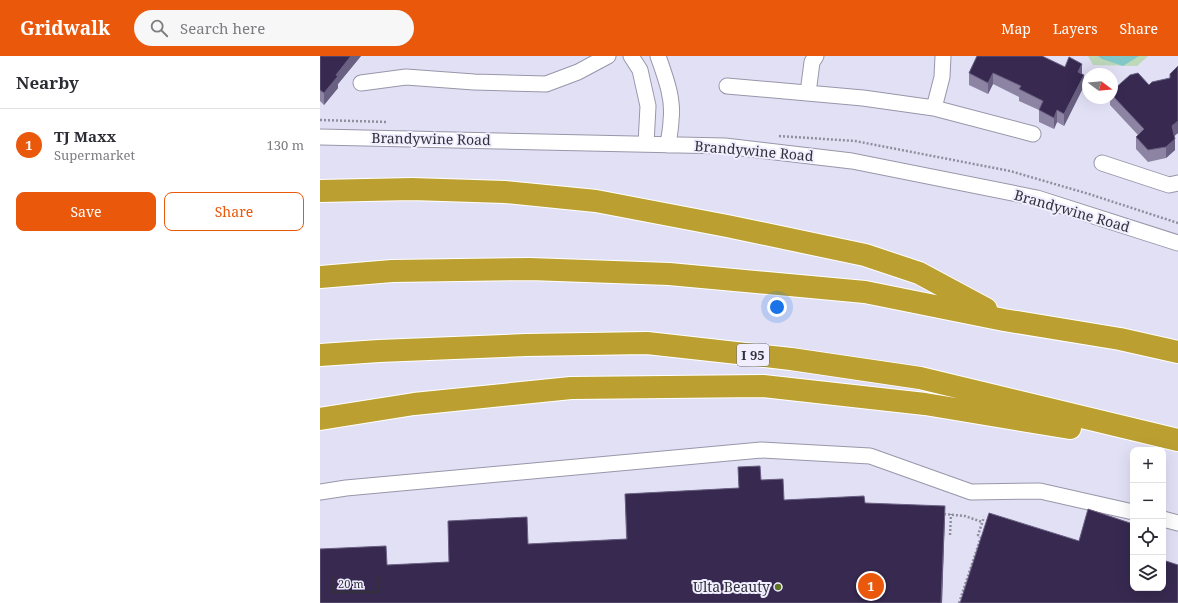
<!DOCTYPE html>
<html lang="en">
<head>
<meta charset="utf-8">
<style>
	:root { --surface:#fff; --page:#f7f7f7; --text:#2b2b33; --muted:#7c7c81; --line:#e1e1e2; --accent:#ea580c }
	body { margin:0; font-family:"Noto Serif",serif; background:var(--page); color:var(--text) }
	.controls { position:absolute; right:12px; bottom:12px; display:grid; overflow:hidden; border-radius:8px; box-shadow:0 4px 16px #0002 }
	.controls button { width:36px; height:36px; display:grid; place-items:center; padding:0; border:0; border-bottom:1px solid var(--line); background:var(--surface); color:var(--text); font:20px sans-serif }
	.compass { position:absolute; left:762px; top:12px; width:36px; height:36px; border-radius:50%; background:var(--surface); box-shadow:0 4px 16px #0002; rotate:106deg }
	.scale { position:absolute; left:12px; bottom:10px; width:47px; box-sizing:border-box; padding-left:4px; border:2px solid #323139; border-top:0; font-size:11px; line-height:14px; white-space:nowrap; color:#323139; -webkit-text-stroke:3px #f0eeff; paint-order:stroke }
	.you { position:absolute; left:457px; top:251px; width:14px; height:14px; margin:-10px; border:3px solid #fff; border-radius:50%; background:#1a73e8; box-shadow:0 0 0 6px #1a73e833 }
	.badge { display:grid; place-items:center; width:26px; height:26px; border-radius:50%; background:var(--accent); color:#fff; font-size:13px; font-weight:700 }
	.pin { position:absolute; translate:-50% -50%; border:2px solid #fff; box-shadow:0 1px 4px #0006 }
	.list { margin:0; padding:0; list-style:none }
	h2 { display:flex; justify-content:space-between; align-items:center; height:52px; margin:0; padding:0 16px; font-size:17px }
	h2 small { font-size:13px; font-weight:400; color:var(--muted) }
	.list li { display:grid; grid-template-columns:26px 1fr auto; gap:12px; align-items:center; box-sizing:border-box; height:72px; padding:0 16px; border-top:1px solid var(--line) }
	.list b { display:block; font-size:15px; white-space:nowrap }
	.list p { margin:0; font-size:13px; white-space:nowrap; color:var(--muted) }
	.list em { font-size:13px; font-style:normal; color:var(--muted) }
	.actions { display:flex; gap:8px; padding:12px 16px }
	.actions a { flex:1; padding:9px 0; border:1px solid var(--accent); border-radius:8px; text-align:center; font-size:14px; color:var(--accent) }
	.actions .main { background:var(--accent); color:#fff }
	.icon { flex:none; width:22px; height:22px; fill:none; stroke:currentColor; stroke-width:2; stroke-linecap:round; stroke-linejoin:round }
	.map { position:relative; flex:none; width:858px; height:547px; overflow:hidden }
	header { display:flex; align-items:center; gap:24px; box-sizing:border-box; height:56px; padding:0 20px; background:var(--accent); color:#fff }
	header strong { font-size:19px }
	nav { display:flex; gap:22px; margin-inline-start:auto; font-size:14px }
	.search { width:280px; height:36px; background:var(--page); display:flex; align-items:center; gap:10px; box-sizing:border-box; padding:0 14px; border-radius:22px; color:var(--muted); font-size:15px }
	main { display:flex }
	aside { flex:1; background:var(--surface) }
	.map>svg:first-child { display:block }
</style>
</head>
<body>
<header>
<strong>Gridwalk</strong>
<div class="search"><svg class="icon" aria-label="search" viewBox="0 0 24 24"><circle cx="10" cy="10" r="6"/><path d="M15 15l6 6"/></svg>Search here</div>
<nav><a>Map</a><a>Layers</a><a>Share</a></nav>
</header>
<main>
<aside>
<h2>Nearby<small></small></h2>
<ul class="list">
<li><span class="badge">1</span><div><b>TJ Maxx</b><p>Supermarket</p></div><em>130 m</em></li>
</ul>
<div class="actions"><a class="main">Save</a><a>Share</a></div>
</aside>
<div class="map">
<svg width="858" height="547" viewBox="0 0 858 547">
	<rect width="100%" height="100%" fill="#e2e0f5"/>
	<path fill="#bdd9ba" d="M 768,0 L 828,0 L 817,10 L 773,9 Z"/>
	<path fill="#83c8c9" d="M 778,0 L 819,0 L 803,10 L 782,3 Z"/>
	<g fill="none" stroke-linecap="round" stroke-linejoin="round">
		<g stroke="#9896a9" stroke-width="17">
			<path id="minor" d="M 311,0 L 320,14 L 328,50 L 326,88
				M 338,0 C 345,20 354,43 351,64 C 351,72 349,80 348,89
				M 41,27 L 86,21 L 154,26 L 226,28 L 258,16 L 288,0
				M 407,30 L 543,42 L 614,52 L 713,78
				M 488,37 L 492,6 L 496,0
				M 614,52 L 622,21 L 623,0
				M 0,81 L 405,90 L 532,105 L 717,142 L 858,187
				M 782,107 L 849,129 L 858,127
				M 0,436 L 26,432 L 441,394 L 550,400 L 651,436 L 720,435 L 813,456
				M 843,463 L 858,467"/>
		</g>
		<g stroke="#fff" stroke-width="24">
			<path id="highway" d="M 0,135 L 92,133 L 185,136 L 276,145 L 407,170 L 545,199 L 599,217 L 666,253
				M 0,221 L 72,215 L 210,213 L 349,218 L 545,236 L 684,264 L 800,283 L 858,296
				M 0,299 L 59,295 L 206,289 L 327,287 L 471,303 L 600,322 L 858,384
				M 0,363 L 94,348 L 251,332 L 443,330 L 605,348 L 750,372"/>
		</g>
		<path stroke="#8f8e9d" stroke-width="2.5" stroke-dasharray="2 2" stroke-linecap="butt" d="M 0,64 L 67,66
			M 459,80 L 535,85 L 690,115 L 769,138 L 858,167
			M 624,458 L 645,460 L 662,466
			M 630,479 L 631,458
			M 639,547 L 661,481 L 658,479 L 664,461"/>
		<use href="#minor" stroke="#fff" stroke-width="15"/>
		<use href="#highway" stroke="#bb9f31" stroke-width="22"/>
	</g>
	<path fill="#8c84a2" d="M 0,0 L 41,0 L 18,28 L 18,32 L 4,49 L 0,45 Z
		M 858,10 L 858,77 L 854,80 L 855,94 L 846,102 L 828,106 L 816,93 L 816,81 L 818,79 L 790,49 L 790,42 L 792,42 L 792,35 L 829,29 L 850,23 L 850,18 Z
		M 745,11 L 762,18 L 764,30 L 744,70 L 737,66 L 734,73 L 719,66 L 719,54 L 699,45 L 699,41 L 673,28 L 668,38 L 649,29 L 649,17 Z
		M 418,411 L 441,424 L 464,444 L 545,447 L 625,461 L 622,547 L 0,547 L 67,509 L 129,506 L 128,465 L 208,488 L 306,483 L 305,438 L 419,432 Z"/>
	<path fill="#6a6082" d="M 31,0 L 41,0 L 18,28 L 18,32 L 4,49 L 4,37 L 16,19 Z
		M 762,8 L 762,19 L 758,16 Z
		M 673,17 L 673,28 L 668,38 L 668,27 Z
		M 764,19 L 764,30 L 744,70 L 744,58 Z
		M 737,54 L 737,66 L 734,73 L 734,62 Z
		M 858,65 L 858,77 L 852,82 L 852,70 Z
		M 855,83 L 855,94 L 846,102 L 846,91 Z
		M 625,450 L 622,547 L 621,547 Z"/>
	<path fill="#372950" stroke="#6a6082" d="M 0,0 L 31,0 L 16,19 L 18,20 L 4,37 L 0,34 Z
		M 657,0 L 722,0 L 745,11 L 749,1 L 762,8 L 758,16 L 764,19 L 744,58 L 737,54 L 734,62 L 719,54 L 723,45 L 699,33 L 701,30 L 673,17 L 668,27 L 649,17 Z
		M 858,10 L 858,65 L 852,70 L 855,83 L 846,91 L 828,94 L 816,81 L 824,73 L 792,39 L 792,35 L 810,19 L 818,17 L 829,29 L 832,26 L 850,22 L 850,18 Z
		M 440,410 L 441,424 L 463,423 L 464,444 L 544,440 L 545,447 L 625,450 L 621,547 L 0,547 L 0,493 L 66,490 L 67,509 L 129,506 L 128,465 L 207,461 L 208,488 L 307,483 L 305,438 L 419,432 L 418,411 Z
		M 768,453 L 813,468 L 813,532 L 843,532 L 843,504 L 858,509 L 858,547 L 640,547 L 669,457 L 759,485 Z"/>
	<circle fill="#5e7323" stroke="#f0eeff" stroke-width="1.5" cx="458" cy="531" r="4"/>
	<g text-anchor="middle" stroke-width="4" stroke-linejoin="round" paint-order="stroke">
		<rect fill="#f0eeff" stroke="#6b6a74" stroke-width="1" x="417" y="288" width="32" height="22" rx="3"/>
		<g font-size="13" font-weight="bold" fill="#323139">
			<text x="433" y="304">I 95</text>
		</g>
		<g font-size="14" fill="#323139" stroke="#f0eeff">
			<text transform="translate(111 83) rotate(1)" y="5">Brandywine Road</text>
			<text transform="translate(434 95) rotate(5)" y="5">Brandywine Road</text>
			<text transform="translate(752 155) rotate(16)" y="5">Brandywine Road</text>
		</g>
		<g font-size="14" fill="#323139" stroke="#f0eeff" text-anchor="end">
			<text x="450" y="536">Ulta Beauty</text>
		</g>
	</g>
</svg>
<div class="controls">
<button>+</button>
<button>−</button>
<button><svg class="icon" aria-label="locate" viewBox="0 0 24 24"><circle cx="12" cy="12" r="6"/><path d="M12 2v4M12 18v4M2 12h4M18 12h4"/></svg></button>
<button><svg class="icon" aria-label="layers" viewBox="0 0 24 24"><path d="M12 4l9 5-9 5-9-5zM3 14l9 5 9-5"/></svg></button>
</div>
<svg class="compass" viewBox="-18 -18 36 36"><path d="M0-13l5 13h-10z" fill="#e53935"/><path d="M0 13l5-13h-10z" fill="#7c7c81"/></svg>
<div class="scale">20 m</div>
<div class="you"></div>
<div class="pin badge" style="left:551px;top:530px">1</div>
</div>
</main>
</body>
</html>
